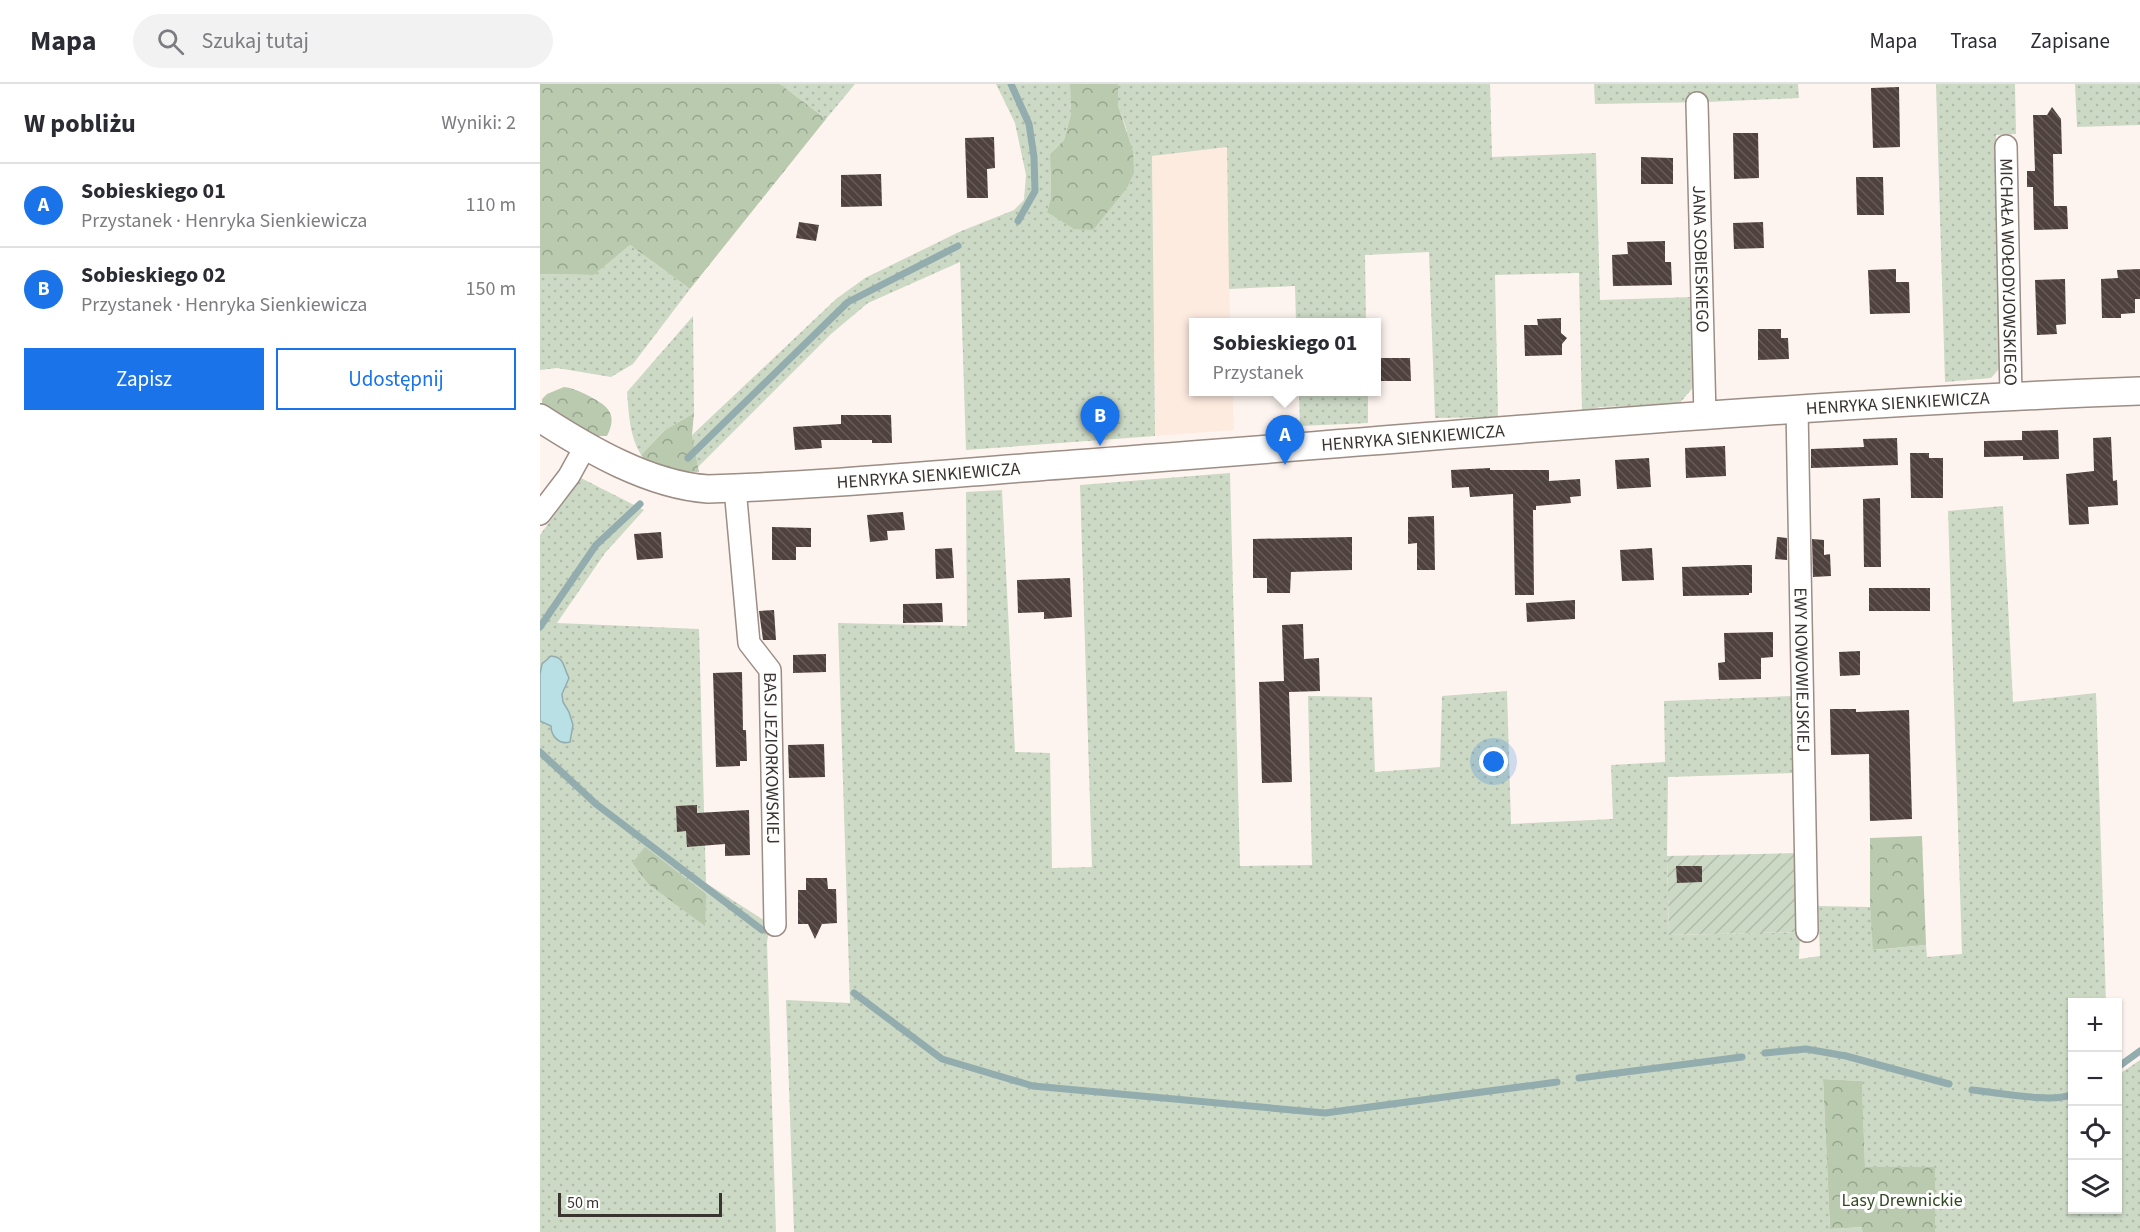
<!DOCTYPE html>
<html lang="pl">
<head>
<meta charset="utf-8">
<style>
	:root { --surface:#fff; --page:#f2f2f3; --text:#2b2b33; --muted:#7c7c81; --line:#e1e1e2; --accent:#1a73e8 }
	body { margin:0; font-family:"Source Sans 3",sans-serif; background:var(--page); color:var(--text) }
	.controls { position:absolute; right:18px; bottom:18px; display:grid; overflow:hidden; border-radius:0px; box-shadow:0 2px 4px #0004 }
	.controls button { width:54px; height:54px; display:grid; place-items:center; padding:0; border:0; border-bottom:2px solid var(--line); background:var(--surface); color:var(--text); font:30px sans-serif }
	.scale { position:absolute; left:18px; bottom:15px; width:164px; box-sizing:border-box; padding-left:6px; border:3px solid #3a3431; border-top:0; font-size:16px; line-height:21px; white-space:nowrap; color:#3a3431; -webkit-text-stroke:4px #fff; paint-order:stroke }
	.you { position:absolute; left:954px; top:678px; width:21px; height:21px; margin:-15px; border:4px solid #fff; border-radius:50%; background:#1a73e8; box-shadow:0 0 0 9px #1a73e833 }
	.badge { display:grid; place-items:center; width:39px; height:39px; border-radius:50%; background:var(--accent); color:#fff; font-size:20px; font-weight:700 }
	.pin { position:absolute; translate:-50% -50px; filter:drop-shadow(0 2px 3px #0008) }
	.pin::after { content:''; position:absolute; top:32px; width:21px; height:18px; background:inherit; clip-path:polygon(0 0,100% 0,50% 100%) }
	.popup { position:absolute; left:649px; top:234px; width:192px; height:78px; box-sizing:border-box; display:grid; place-content:center; border-radius:0px; background:var(--surface); filter:drop-shadow(0 2px 4px #0005); font-size:20px; white-space:nowrap; color:var(--muted) }
	.popup b { font-size:22px; color:var(--text) }
	.popup::after { content:''; position:absolute; left:50%; top:100%; margin-left:-12px; border:12px solid transparent; border-top-color:var(--surface) }
	.list { margin:0; padding:0; list-style:none }
	h2 { display:flex; justify-content:space-between; align-items:center; height:78px; margin:0; padding:0 24px; font-size:26px }
	h2 small { font-size:20px; font-weight:400; color:var(--muted) }
	.list li { display:grid; grid-template-columns:39px 1fr auto; gap:18px; align-items:center; box-sizing:border-box; height:84px; padding:0 24px; border-top:2px solid var(--line) }
	.list b { display:block; font-size:22px; white-space:nowrap }
	.list p { margin:0; font-size:20px; white-space:nowrap; color:var(--muted) }
	.list em { font-size:20px; font-style:normal; color:var(--muted) }
	.actions { display:flex; gap:12px; padding:18px 24px }
	.actions a { flex:1; padding:14px 0; border:2px solid var(--accent); border-radius:0px; text-align:center; font-size:21px; color:var(--accent) }
	.actions .main { background:var(--accent); color:#fff }
	.icon { flex:none; width:33px; height:33px; fill:none; stroke:currentColor; stroke-width:2; stroke-linecap:round; stroke-linejoin:round }
	.map { position:relative; flex:none; width:1600px; height:1148px; overflow:hidden }
	header { display:flex; align-items:center; gap:36px; box-sizing:border-box; height:84px; padding:0 30px; background:var(--surface); border-bottom:2px solid var(--line) }
	header strong { font-size:28px }
	nav { display:flex; gap:33px; margin-inline-start:auto; font-size:21px }
	.search { width:420px; height:54px; background:var(--page); display:flex; align-items:center; gap:15px; box-sizing:border-box; padding:0 21px; border-radius:33px; color:var(--muted); font-size:22px }
	main { display:flex }
	aside { flex:1; background:var(--surface) }
	.map>svg:first-child { display:block }
</style>
</head>
<body>
<header>
<strong>Mapa</strong>
<div class="search"><svg class="icon" aria-label="search" viewBox="0 0 24 24"><circle cx="10" cy="10" r="6"/><path d="M15 15l6 6"/></svg>Szukaj tutaj</div>
<nav><a>Mapa</a><a>Trasa</a><a>Zapisane</a></nav>
</header>
<main>
<aside>
<h2>W pobliżu<small>Wyniki: 2</small></h2>
<ul class="list">
<li><span class="badge">A</span><div><b>Sobieskiego 01</b><p>Przystanek · Henryka Sienkiewicza</p></div><em>110 m</em></li>
<li><span class="badge">B</span><div><b>Sobieskiego 02</b><p>Przystanek · Henryka Sienkiewicza</p></div><em>150 m</em></li>
</ul>
<div class="actions"><a class="main">Zapisz</a><a>Udostępnij</a></div>
</aside>
<div class="map">
<svg width="1600" height="1148" viewBox="0 0 1600 1148">
	<defs>
		<pattern id="grass-dots" width="8" height="8" patternUnits="userSpaceOnUse" patternTransform="scale(1.5)"><rect width="8" height="8" fill="#ccd9c5"/><path d="M2 2h.1M6 6h.1" fill="none" stroke="#b0bbaa" stroke-width="1.8" stroke-linecap="round"/></pattern>
		<pattern id="forest-crowns" width="20" height="18" patternUnits="userSpaceOnUse" patternTransform="scale(1.5)"><rect width="20" height="18" fill="#b9caaf"/><path d="M2 6a3 3 0 1 1 6 0M12 15a3 3 0 1 1 6 0" fill="none" stroke="#97a58f"/></pattern>
		<pattern id="garden-furrows" width="10" height="10" patternUnits="userSpaceOnUse" patternTransform="scale(1.5)"><rect width="10" height="10" fill="#ccd9c5"/><path d="M-1 1l2-2M0 10L10 0M9 11l2-2" fill="none" stroke="#b0bbaa"/></pattern>
		<pattern id="building-back-hatch" width="6" height="6" patternUnits="userSpaceOnUse" patternTransform="scale(1.5)"><rect width="6" height="6" fill="#4f413d"/><path d="M-1 5l2 2M0 0l6 6M5-1l2 2" fill="none" stroke="#665b57"/></pattern>
	</defs>
	<rect width="100%" height="100%" fill="#fef4ef"/>
	<path fill="#feebe0" d="M 687,62 L 690,238 L 654,238 L 654,308 L 693,308 L 694,346 L 615,352 L 612,72 Z"/>
	<path fill="url(#grass-dots)" fill-rule="evenodd" d="M 240,0 L 315,0 L 286,35 Z
		M 456,0 L 530,0 L 531,30 L 524,56 L 510,70 L 511,113 L 507,128 L 587,47 L 578,21 L 578,0 L 950,0 L 952,73 L 1056,69 L 1060,216 L 1153,213 L 1156,300 L 1139,320 L 1061,323 L 1042,327 L 1039,189 L 955,191 L 958,333 L 895,334 L 889,168 L 825,171 L 826,238 L 756,238 L 755,202 L 689,205 L 687,63 L 612,72 L 615,352 L 426,366 L 420,178 L 328,219 L 291,250 L 158,383 L 152,351 L 296,215 L 325,194 L 419,148 L 474,126 L 484,116 L 486,91 L 475,39 Z
		M 1054,0 L 1258,0 L 1259,14 L 1167,18 L 1055,20 Z
		M 1396,0 L 1475,0 L 1476,50 L 1456,51 L 1462,276 L 1458,286 L 1451,294 L 1405,298 Z
		M 1535,0 L 1600,0 L 1600,41 L 1537,43 Z
		M 90,161 L 150,205 L 93,280 L 71,293 L 17,284 L 0,286 L 0,190 L 54,191 Z
		M 153,232 L 154,329 L 125,346 L 101,371 C 89,351 89,330 87,308 Z
		M 759,308 L 828,308 L 828,339 L 760,342 Z
		M 690,389 L 700,782 L 772,781 L 768,612 L 832,613 L 835,688 L 900,683 L 902,612 L 967,607 L 971,740 L 1073,735 L 1071,681 L 1125,678 L 1124,617 L 1253,612 L 1257,689 L 1128,693 L 1127,772 L 1129,851 L 1260,848 L 1259,875 L 1280,872 L 1278,822 L 1330,823 L 1334,866 L 1386,861 L 1387,873 L 1422,870 L 1408,427 L 1463,422 L 1473,618 L 1556,609 L 1566,918 L 1532,918 L 1532,1126 L 1578,1126 L 1578,991 L 1600,976 L 1600,1148 L 1395,1148 L 1395,1083 L 1325,1083 L 1322,997 L 1283,995 L 1290,1145 L 1323,1143 L 1323,1148 L 254,1148 L 246,916 L 310,919 L 298,539 L 427,542 L 426,408 L 462,406 L 475,668 L 510,669 L 512,784 L 552,783 L 540,401 Z
		M 41,394 L 104,426 L 65,469 L 17,539 L 159,545 L 166,799 L 230,840 L 227,858 L 236,1148 L 0,1148 L 0,451 ZM 105,764 L 165,841 L 108,800 L 92,779 Z"/>
	<path fill="url(#forest-crowns)" d="M 0,0 L 240,0 L 286,35 L 150,205 L 90,161 L 54,191 L 0,190 Z
		M 530,0 L 578,0 L 578,21 L 593,68 L 594,89 L 586,105 L 553,146 L 534,145 L 507,128 L 511,113 L 510,70 L 524,56 L 531,30 Z
		M 24,303 C 33,304 39,307 47,311 C 66,321 79,328 67,352 L 46,352 L 2,323 L 2,315 L 7,310 Z
		M 154,329 L 152,351 L 159,388 L 115,387 L 101,371 L 125,346 Z
		M 1382,752 L 1386,861 L 1333,866 L 1330,823 L 1330,754 Z
		M 105,763 L 166,810 L 165,842 L 108,800 L 92,779 Z
		M 1283,995 L 1322,997 L 1325,1083 L 1395,1083 L 1395,1148 L 1323,1148 L 1322,1143 L 1290,1145 Z"/>
	<path fill="url(#garden-furrows)" d="M 1258,769 L 1260,848 L 1129,851 L 1127,772 Z"/>
	<path fill="#b9e0e4" stroke="#93acae" stroke-width="1.5" d="M 11,572 C 25,573 23,583 29,594 L 22,610 L 23,618 L 29,628 L 33,641 L 30,658 C 19,661 11,652 11,642 L 0,637 L 0,590 L 2,580 Z"/>
	<g fill="none" stroke-linecap="round" stroke-linejoin="round">
		<path stroke="#93acae" stroke-width="7" d="M 471,0 L 489,40 L 494,73 L 495,107 L 478,137
			M 148,374 L 308,218 L 418,162
			M 0,543 L 56,461 L 100,420
			M 0,668 L 56,720 L 222,846
			M 314,909 L 402,975 L 493,1002 L 785,1029 L 1017,998
			M 1225,969 L 1266,965 L 1306,972 L 1409,1000
			M 1578,983 L 1600,967
			M 1039,994 L 1202,973
			M 1432,1006 C 1453,1008 1516,1020 1532,1010"/>
	</g>
	<path fill="url(#building-back-hatch)" d="M 1359,3 L 1360,63 L 1333,64 L 1331,4 Z
		M 1512,23 L 1521,35 L 1522,70 L 1513,70 L 1514,122 L 1527,122 L 1528,145 L 1494,146 L 1493,103 L 1487,103 L 1487,87 L 1495,87 L 1493,31 L 1507,31 Z
		M 1193,49 L 1218,49 L 1219,94 L 1194,95 Z
		M 454,53 L 455,84 L 447,85 L 448,114 L 427,114 L 425,54 Z
		M 1101,73 L 1133,74 L 1133,100 L 1101,100 Z
		M 341,90 L 342,122 L 301,123 L 301,91 Z
		M 1316,93 L 1343,93 L 1344,131 L 1317,131 Z
		M 259,138 L 279,141 L 276,157 L 256,154 Z
		M 1223,138 L 1224,164 L 1194,165 L 1193,139 Z
		M 1125,157 L 1125,178 L 1131,178 L 1132,201 L 1073,202 L 1072,171 L 1088,170 L 1087,158 Z
		M 1356,185 L 1356,198 L 1369,198 L 1370,229 L 1330,230 L 1328,186 Z
		M 1600,185 L 1600,215 L 1595,215 L 1595,229 L 1581,230 L 1581,234 L 1562,234 L 1561,195 L 1578,194 L 1577,186 Z
		M 1525,195 L 1526,240 L 1516,241 L 1517,250 L 1497,251 L 1495,196 Z
		M 1021,234 L 1021,249 L 1027,254 L 1022,260 L 1022,271 L 985,272 L 984,241 L 998,241 L 997,235 Z
		M 1218,245 L 1241,245 L 1241,254 L 1248,254 L 1249,275 L 1218,276 Z
		M 837,274 L 870,274 L 871,297 L 838,297 Z
		M 301,331 L 351,331 L 352,359 L 332,359 L 332,356 L 281,356 L 282,364 L 255,366 L 253,343 L 301,340 Z
		M 1518,346 L 1519,375 L 1483,376 L 1483,372 L 1444,373 L 1444,357 L 1482,356 L 1482,347 Z
		M 1571,353 L 1573,397 L 1577,396 L 1578,421 L 1548,423 L 1549,440 L 1529,441 L 1526,390 L 1554,387 L 1553,354 Z
		M 1357,354 L 1358,381 L 1271,384 L 1271,365 L 1324,363 L 1323,355 Z
		M 1185,362 L 1186,392 L 1146,394 L 1145,364 Z
		M 1370,369 L 1389,369 L 1389,374 L 1403,374 L 1403,414 L 1371,414 Z
		M 1109,374 L 1111,403 L 1077,405 L 1075,376 Z
		M 950,384 L 950,386 L 1009,386 L 1009,397 L 1040,395 L 1041,412 L 1030,413 L 1031,419 L 996,422 L 996,426 L 993,426 L 994,511 L 975,511 L 973,410 L 930,413 L 929,403 L 912,404 L 911,386 Z
		M 1340,414 L 1341,483 L 1324,483 L 1323,415 Z
		M 363,428 L 365,446 L 347,447 L 348,456 L 330,458 L 327,431 Z
		M 894,432 L 895,486 L 877,486 L 877,459 L 868,460 L 868,433 Z
		M 232,443 L 271,444 L 271,463 L 256,463 L 256,476 L 232,476 Z
		M 121,448 L 123,474 L 97,476 L 94,450 Z
		M 812,453 L 812,486 L 751,488 L 750,509 L 727,509 L 727,494 L 713,494 L 713,455 Z
		M 1237,453 L 1247,454 L 1247,476 L 1235,475 Z
		M 1272,455 L 1284,456 L 1284,471 L 1290,470 L 1291,492 L 1273,493 Z
		M 412,464 L 414,494 L 396,495 L 395,465 Z
		M 1112,464 L 1114,496 L 1082,497 L 1080,466 Z
		M 1202,481 L 1212,481 L 1212,509 L 1209,509 L 1209,511 L 1143,512 L 1142,483 Z
		M 530,494 L 532,533 L 504,535 L 504,528 L 478,529 L 477,496 Z
		M 1329,504 L 1390,504 L 1390,527 L 1329,527 Z
		M 1035,516 L 1035,535 L 987,538 L 986,519 Z
		M 402,519 L 403,538 L 363,539 L 363,520 Z
		M 234,526 L 236,556 L 223,556 L 219,527 Z
		M 763,540 L 764,575 L 779,574 L 780,607 L 749,608 L 752,698 L 722,699 L 719,598 L 744,597 L 742,541 Z
		M 1233,548 L 1233,573 L 1221,574 L 1221,595 L 1179,596 L 1178,579 L 1185,578 L 1184,549 Z
		M 1320,567 L 1320,591 L 1300,592 L 1299,568 Z
		M 286,570 L 286,588 L 253,589 L 253,571 Z
		M 202,588 L 203,646 L 206,646 L 207,677 L 200,677 L 200,682 L 176,683 L 173,589 Z
		M 1290,625 L 1316,625 L 1316,628 L 1369,626 L 1372,735 L 1330,737 L 1329,670 L 1291,671 Z
		M 284,660 L 285,693 L 249,694 L 248,661 Z
		M 157,721 L 157,729 L 209,726 L 210,771 L 185,772 L 185,760 L 147,763 L 146,747 L 137,748 L 136,722 Z
		M 1136,782 L 1162,782 L 1162,798 L 1137,799 Z
		M 266,794 L 287,794 L 288,805 L 296,805 L 297,839 L 282,840 L 275,855 L 268,840 L 258,840 L 258,806 L 266,806 Z"/>
	<g fill="none" stroke-linecap="round" stroke-linejoin="round">
		<g stroke="#9c8d85" stroke-width="24">
			<g id="minor">
				<path id="s1" d="M 1157,19 L 1165,332"/>
				<path id="s2" d="M 1466,62 L 1471,313"/>
				<path id="s3" d="M 1257,325 L 1267,847"/>
				<path id="s4" d="M 195,404 L 209,559 L 230,586 L 235,841"/>
				<path d="M 0,430 L 29,392 L 45,363"/>
			</g>
		</g>
		<g stroke="#9c8d85" stroke-width="30">
			<g id="tertiary">
				<path id="s5" d="M 0,334 C 48,365 109,401 168,405 C 295,401 422,388 549,379 C 899,353 1249,320 1600,307"/>
			</g>
		</g>
		<use href="#minor" stroke="#fff" stroke-width="21"/>
		<use href="#tertiary" stroke="#fff" stroke-width="27"/>
	</g>
	<g text-anchor="middle" stroke-width="6" stroke-linejoin="round" paint-order="stroke">
		<g font-size="18" fill="#3a3431" stroke="#fff">
			<text dy="6" stroke="none"><textPath href="#s1" startOffset="156">JANA SOBIESKIEGO</textPath></text>
			<text dy="6" stroke="none"><textPath href="#s2" startOffset="126">MICHAŁA WOŁODYJOWSKIEGO</textPath></text>
			<text dy="6" stroke="none"><textPath href="#s5" startOffset="1377">HENRYKA SIENKIEWICZA</textPath></text>
			<text dy="6" stroke="none"><textPath href="#s5" startOffset="891">HENRYKA SIENKIEWICZA</textPath></text>
			<text dy="6" stroke="none"><textPath href="#s5" startOffset="405">HENRYKA SIENKIEWICZA</textPath></text>
			<text dy="6" stroke="none"><textPath href="#s3" startOffset="261">EWY NOWOWIEJSKIEJ</textPath></text>
			<text dy="6" stroke="none"><textPath href="#s4" startOffset="278">BASI JEZIORKOWSKIEJ</textPath></text>
		</g>
		<g font-size="18" fill="#30481f" stroke="#fff">
			<text x="1362" y="1122">Lasy Drewnickie</text>
		</g>
	</g>
</svg>
<div class="controls">
<button>+</button>
<button>−</button>
<button><svg class="icon" aria-label="locate" viewBox="0 0 24 24"><circle cx="12" cy="12" r="6"/><path d="M12 2v4M12 18v4M2 12h4M18 12h4"/></svg></button>
<button><svg class="icon" aria-label="layers" viewBox="0 0 24 24"><path d="M12 4l9 5-9 5-9-5zM3 14l9 5 9-5"/></svg></button>
</div>
<div class="scale">50 m</div>
<div class="you"></div>
<div class="pin badge" style="left:745px;top:381px">A</div>
<div class="popup"><b>Sobieskiego 01</b>Przystanek</div>
<div class="pin badge" style="left:560px;top:362px">B</div>
</div>
</main>
</body>
</html>
